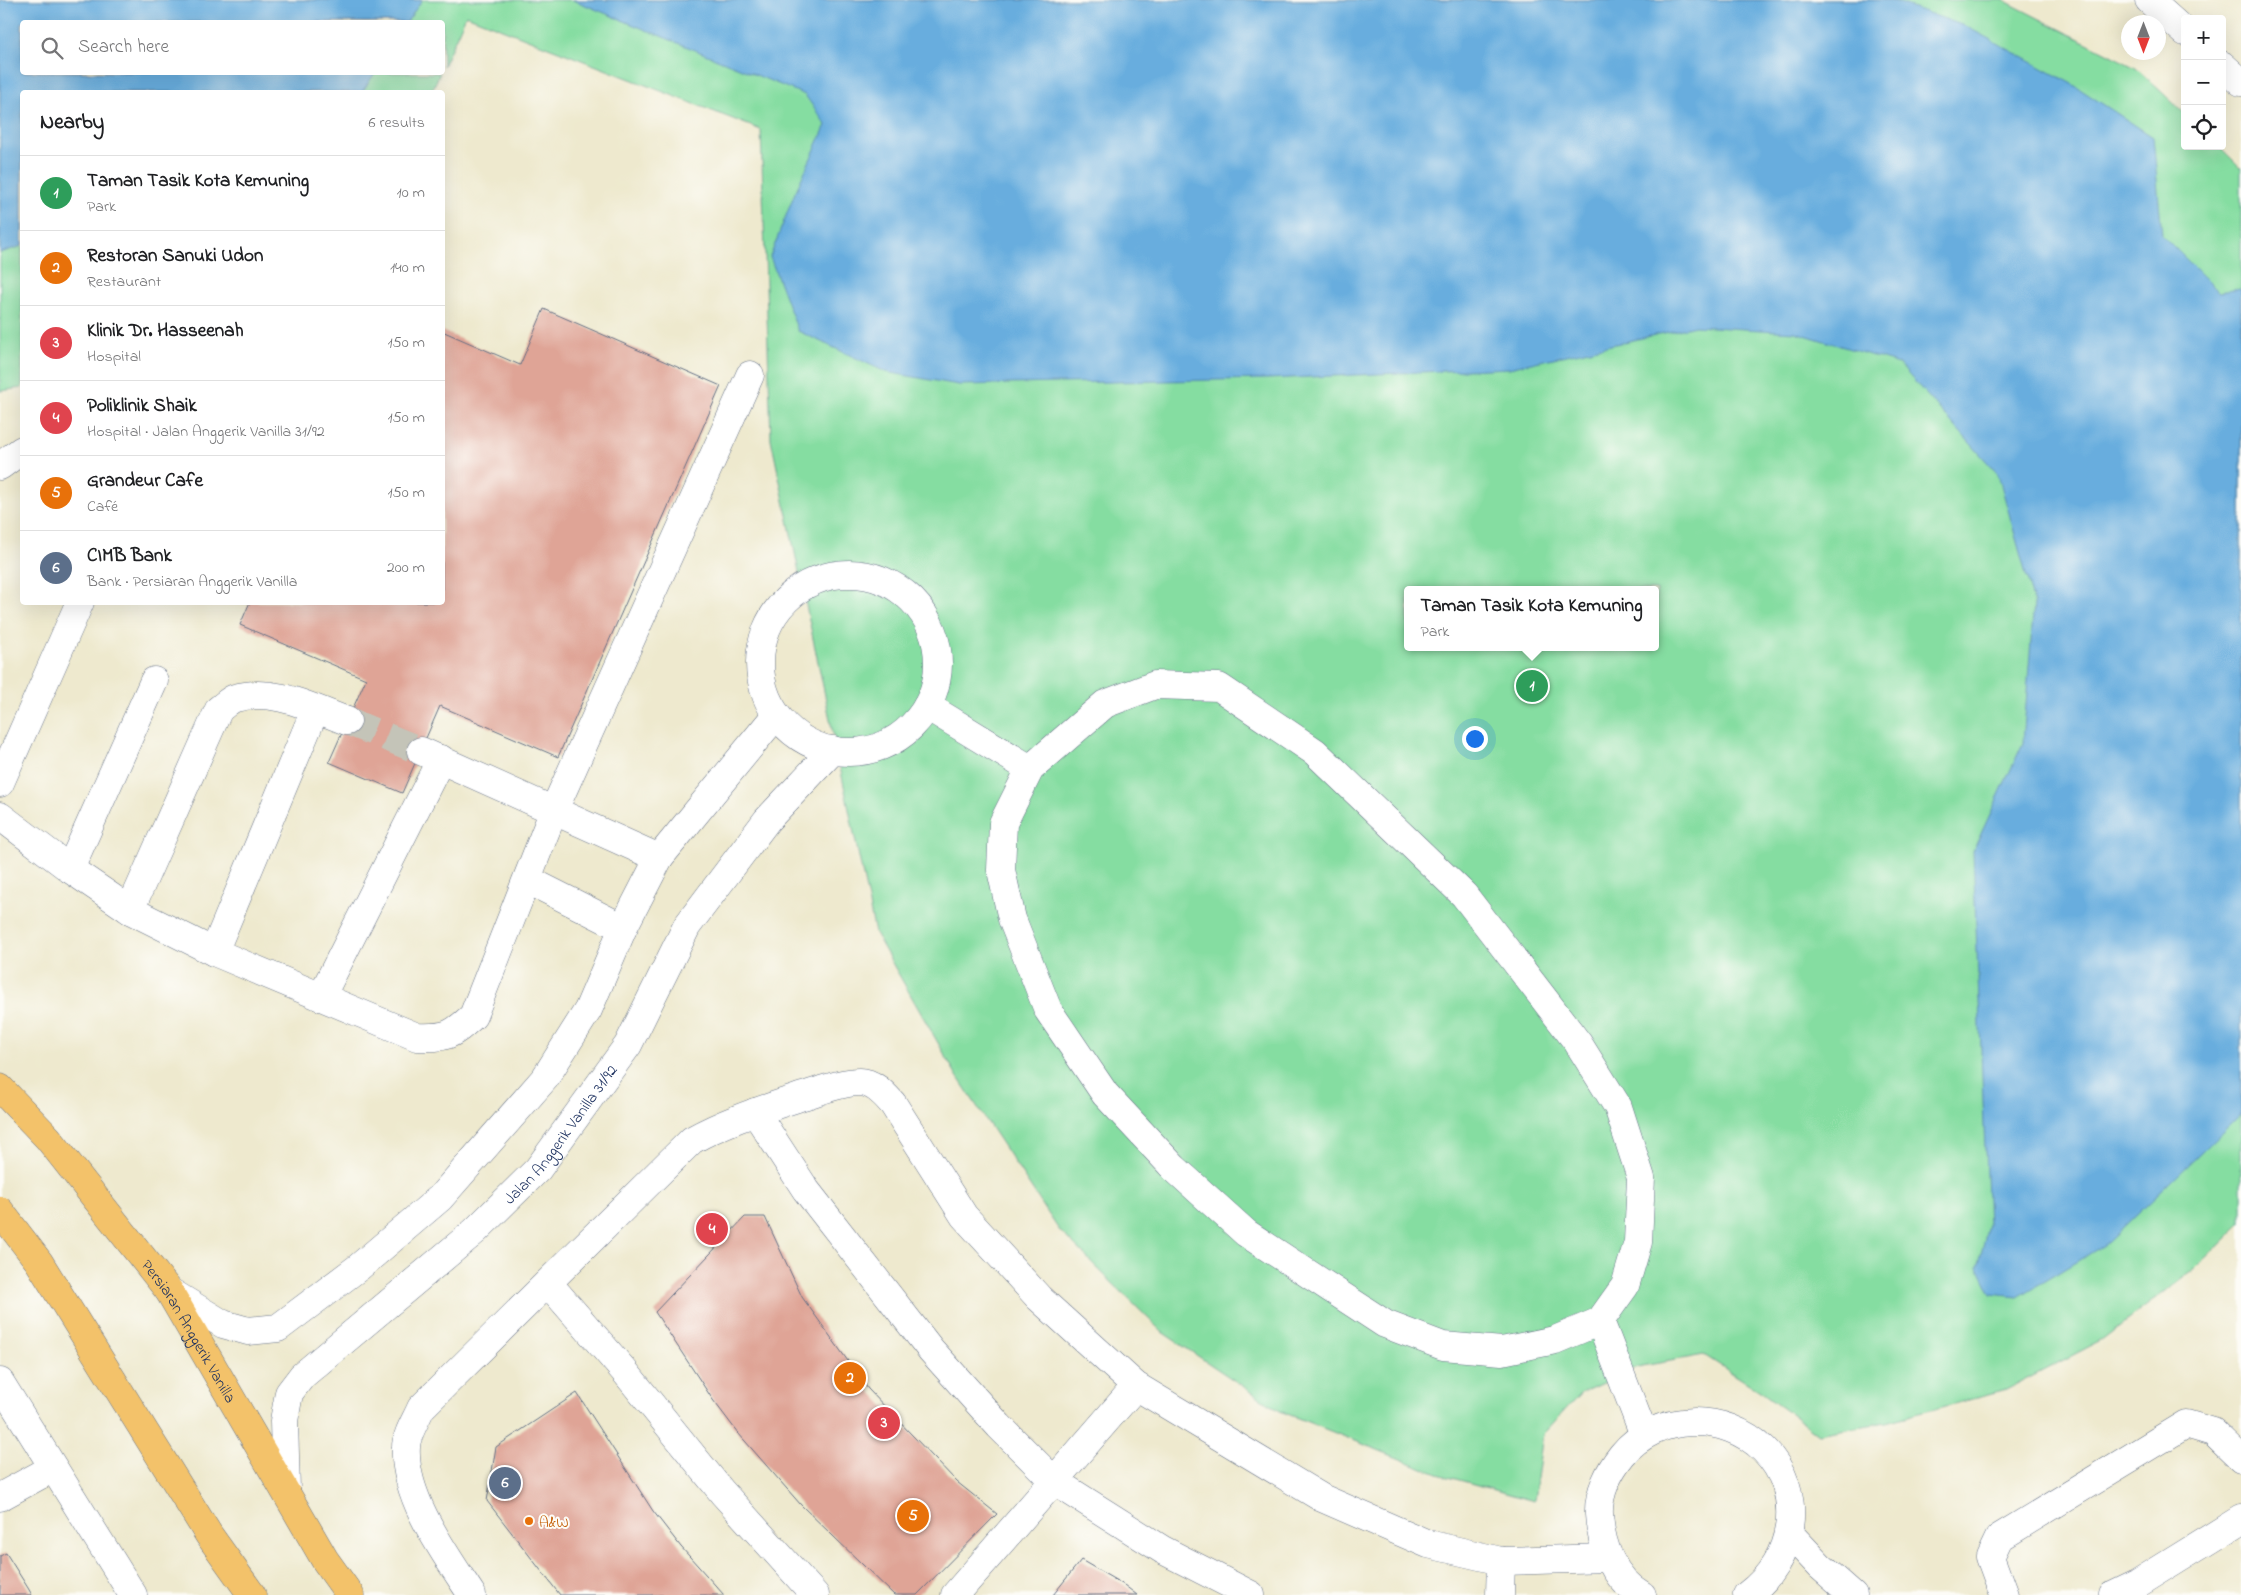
<!DOCTYPE html>
<html lang="en">
<head>
<meta charset="utf-8">
<style>
	:root { --surface:#fff; --page:#f6f6f6; --text:#202124; --muted:#757577; --line:#e0e0e0; --accent:#b45309 }
	body { margin:0; font-family:"Indie Flower",sans-serif; background:var(--page); color:var(--text) }
	.controls { position:absolute; right:15px; top:15px; display:grid; overflow:hidden; border-radius:5px; box-shadow:0 5px 20px #0002 }
	.controls button { width:45px; height:45px; display:grid; place-items:center; padding:0; border:0; border-bottom:1px solid var(--line); background:var(--surface); color:var(--text); font:25px sans-serif }
	.compass { position:absolute; left:2121px; top:15px; width:45px; height:45px; border-radius:50%; background:var(--surface); box-shadow:0 5px 20px #0002; rotate:180deg }
	.you { position:absolute; left:1474px; top:738px; width:18px; height:18px; margin:-12px; border:4px solid #fff; border-radius:50%; background:#1a73e8; box-shadow:0 0 0 8px #1a73e833 }
	.badge { display:grid; place-items:center; width:32px; height:32px; border-radius:50%; background:var(--accent); color:#fff; font-size:16px; font-weight:700 }
	.pin { position:absolute; translate:-50% -50%; border:2px solid #fff; box-shadow:0 1px 5px #0006 }
	.popup { position:absolute; left:1404px; top:586px; width:255px; height:65px; box-sizing:border-box; display:grid; place-content:center; border-radius:5px; background:var(--surface); filter:drop-shadow(0 1px 4px #0005); font-size:16px; white-space:nowrap; color:var(--muted) }
	.popup b { font-size:19px; color:var(--text) }
	.popup::after { content:''; position:absolute; left:50%; top:100%; margin-left:-10px; border:10px solid transparent; border-top-color:var(--surface) }
	.list { margin:0; padding:0; list-style:none }
	h2 { display:flex; justify-content:space-between; align-items:center; height:65px; margin:0; padding:0 20px; font-size:21px }
	h2 small { font-size:16px; font-weight:400; color:var(--muted) }
	.list li { display:grid; grid-template-columns:32px 1fr auto; gap:15px; align-items:center; box-sizing:border-box; height:75px; padding:0 20px; border-top:1px solid var(--line) }
	.list b { display:block; font-size:19px; white-space:nowrap }
	.list p { margin:0; font-size:16px; white-space:nowrap; color:var(--muted) }
	.list em { font-size:16px; font-style:normal; color:var(--muted) }
	.icon { flex:none; width:28px; height:28px; fill:none; stroke:currentColor; stroke-width:2; stroke-linecap:round; stroke-linejoin:round }
	.map { position:relative; flex:none; width:2241px; height:1595px; overflow:hidden }
	.search { position:absolute; background:var(--surface); box-shadow:0 5px 20px #0002; left:20px; top:20px; width:425px; height:55px; display:flex; align-items:center; gap:12px; box-sizing:border-box; padding:0 18px; border-radius:5px; color:var(--muted); font-size:19px }
	.panel { position:absolute; background:var(--surface); box-shadow:0 5px 20px #0002; left:20px; top:90px; width:425px; height:515px; border-radius:5px }
	.map>svg:first-child { display:block }
</style>
</head>
<body>
<div class="map">
<svg width="2241" height="1595" viewBox="0 0 2241 1595">
	<rect width="100%" height="100%" fill="#fdfcf7"/>
	<filter id="ink" filterUnits="userSpaceOnUse"><feTurbulence type="fractalNoise" baseFrequency=".02" numOctaves="2"/><feDisplacementMap in="SourceGraphic" scale="10" xChannelSelector="R" yChannelSelector="G"/><feConvolveMatrix kernelMatrix="1 2 1 2 8 2 1 2 1" color-interpolation-filters="sRGB"/></filter>
	<filter id="wash" filterUnits="userSpaceOnUse"><feTurbulence type="fractalNoise" baseFrequency=".0096" numOctaves="4" result="noise"/><feDisplacementMap in="SourceGraphic" scale="20" xChannelSelector="R" yChannelSelector="G"/><feGaussianBlur stdDeviation="1.12" result="paint"/><feColorMatrix in="noise" values="0 0 0 0 0 0 0 0 0 0 0 0 0 0 0 0 0 1.4 0 .05"/><feComposite in="paint" operator="in"/></filter>
	<g filter="url(#wash)">
		<rect width="100%" height="100%" fill="#eee9ce"/>
		<path fill="#85dda1" stroke="#508680" fill-rule="evenodd" d="M 0,0 L 2003,0 L 2136,68 L 2185,114 L 2185,146 L 2219,146 L 2241,168 L 2241,1224 L 2196,1268 L 2100,1341 L 2006,1390 L 1886,1422 L 1818,1434 L 1763,1393 L 1704,1355 L 1637,1367 L 1581,1393 L 1543,1434 L 1534,1501 L 1438,1474 L 1280,1411 L 1162,1332 L 1059,1230 L 957,1076 L 875,933 L 771,439 L 761,130 L 466,15 L 443,66 L 442,22 L 22,22 L 22,72 L 440,73 L 431,92 L 22,92 L 22,388 L 0,391 ZM 1408,590 L 1656,590 L 1656,647 L 1408,647 Z"/>
		<path fill="#67adde" stroke="#416e9e" d="M 0,0 L 422,0 L 407,22 L 22,22 L 22,72 L 375,73 L 362,92 L 22,92 L 22,246 L 0,253 Z
			M 573,0 L 1892,0 L 1967,27 L 2072,84 L 2153,137 L 2162,235 L 2219,292 L 2241,289 L 2241,1114 L 2109,1242 L 2018,1297 L 1991,1294 L 1978,1267 L 1988,1225 L 1973,851 L 2023,743 L 2034,603 L 1998,474 L 1899,364 L 1795,332 L 1695,326 L 1509,368 L 1267,379 L 959,385 L 886,372 L 798,331 L 770,257 L 794,195 L 826,125 L 805,95 Z"/>
		<g id="blocks">
			<path fill="#dfa496" d="M 544,309 L 721,386 L 558,757 L 440,706 L 402,793 L 329,762 L 366,679 L 240,625 L 250,602 L 442,602 L 442,331 L 520,365 Z
				M 745,1217 L 765,1217 L 802,1297 L 868,1389 L 957,1482 L 997,1514 L 917,1595 L 894,1595 L 801,1505 L 738,1433 L 713,1400 L 655,1312 Z
				M 577,1393 L 653,1511 L 681,1547 L 724,1595 L 560,1595 L 487,1501 L 496,1447 Z
				M 6,1553 L 28,1588 L 32,1595 L 0,1595 L 0,1556 Z
				M 1081,1560 L 1124,1585 L 1137,1595 L 1053,1595 Z"/>
		</g>
	</g>
	<g filter="url(#ink)">
		<use href="#blocks" fill-opacity="0" stroke="#657085" stroke-width="1"/>
		<g fill="none" stroke-linecap="round" stroke-linejoin="round">
			<path stroke="#c4c4b8" stroke-width="28" stroke-dasharray="28 14" stroke-linecap="butt" d="M 347,721 L 421,751"/>
			<g stroke="#657085" stroke-width="29">
				<g id="minor">
					<path d="M 2149,0 L 2185,32"/>
					<path d="M 2222,65 L 2241,82"/>
					<path d="M 0,466 L 22,450"/>
					<circle cx="849" cy="663" r="89"/>
					<path d="M 1155,685 L 1219,687 L 1315,752 L 1464,895 L 1578,1043 L 1618,1107 L 1641,1178 L 1638,1242 L 1625,1286 L 1600,1321 L 1555,1340 L 1502,1351 L 1443,1346 L 1385,1324 L 1246,1233 L 1174,1168 L 1105,1094 L 1048,1010 L 1012,919 L 1001,870 L 1003,823 L 1030,769 L 1105,704 Z"/>
					<path d="M 927,706 L 1030,769"/>
					<path d="M 421,751 L 659,858"/>
					<path d="M 0,783 L 80,602"/>
					<path d="M 0,816 L 70,869 L 130,910 L 214,952 L 417,1037 C 447,1038 451,1036 473,1016 L 554,810 L 750,375"/>
					<path d="M 70,869 L 154,681"/>
					<path d="M 528,880 L 623,928"/>
					<path d="M 130,910 L 219,709 C 224,706 229,700 235,698 C 274,687 311,708 347,721"/>
					<path d="M 214,952 L 315,710"/>
					<path d="M 321,997 L 441,759"/>
					<path d="M 755,1112 L 806,1190 L 931,1350 L 999,1426 L 1054,1481 L 1163,1550 L 1251,1595"/>
					<path d="M 548,1283 L 626,1373 L 722,1492 L 815,1595"/>
					<path d="M 169,1291 L 223,1324 L 248,1331 L 278,1328 L 359,1267 L 440,1198 L 545,1078 L 588,1010 L 623,928 L 659,858 L 776,715"/>
					<path d="M 1600,1321 L 1644,1435"/>
					<path d="M 0,1382 L 133,1595"/>
					<path id="s1" d="M 286,1490 L 284,1421 L 289,1393 L 302,1376 L 475,1231 L 538,1169 L 628,1045 L 687,926 L 767,820 L 833,750"/>
					<path d="M 0,1497 L 53,1468"/>
					<path d="M 1789,1533 L 1820,1566 L 1853,1595"/>
					<path d="M 472,1595 C 446,1555 403,1497 406,1447 C 406,1435 416,1420 421,1408 L 692,1140 C 728,1120 765,1109 803,1096 C 820,1091 841,1082 859,1082 C 874,1082 884,1094 893,1104 L 964,1216 L 1039,1298 L 1136,1386 L 1322,1498 L 1428,1544 L 1501,1561 L 1608,1558"/>
					<path d="M 955,1595 L 1136,1386"/>
					<path d="M 1500,1595 L 1501,1561"/>
					<path d="M 1642,1595 C 1613,1579 1601,1545 1599,1514 C 1598,1493 1609,1471 1622,1455 C 1656,1413 1725,1411 1764,1450 C 1807,1493 1794,1561 1747,1595"/>
					<path d="M 2004,1595 L 1990,1557 L 1999,1538 L 2186,1424 L 2213,1432 L 2241,1459"/>
					<path d="M 2113,1595 L 2138,1583 L 2241,1519"/>
				</g>
			</g>
			<g stroke="#657085" stroke-width="29">
				<g id="major">
					<path id="s2" d="M 0,1088 L 48,1138 L 169,1291 L 325,1560 L 350,1595"/>
					<path d="M 0,1211 L 39,1262 L 209,1535 L 252,1595"/>
				</g>
			</g>
			<use href="#minor" stroke="#fff" stroke-width="28"/>
			<use href="#major" stroke="#f3c26a" stroke-width="28"/>
		</g>
	</g>
	<circle fill="#e8710a" stroke="#fdfcf7" stroke-width="2" cx="529" cy="1521" r="5"/>
	<g text-anchor="middle" stroke-width="4" stroke-linejoin="round" paint-order="stroke">
		<g font-size="16" fill="#1b2f5e" stroke="#fdfcf7">
			<text dy="6" stroke="none"><textPath href="#s1" startOffset="474">Jalan Anggerik Vanilla 31/92</textPath></text>
			<text dy="6" stroke="none"><textPath href="#s2" startOffset="309">Persiaran Anggerik Vanilla</textPath></text>
		</g>
		<g font-size="16" fill="#c56008" stroke="#fdfcf7" text-anchor="start">
			<text x="539" y="1527">A&amp;W</text>
		</g>
	</g>
</svg>
<div class="controls">
<button>+</button>
<button>−</button>
<button><svg class="icon" aria-label="locate" viewBox="0 0 24 24"><circle cx="12" cy="12" r="6"/><path d="M12 2v4M12 18v4M2 12h4M18 12h4"/></svg></button>
</div>
<svg class="compass" viewBox="-18 -18 36 36"><path d="M0-13l5 13h-10z" fill="#e53935"/><path d="M0 13l5-13h-10z" fill="#757577"/></svg>
<div class="you"></div>
<div class="pin badge" style="left:1532px;top:686px;background:#2e9e5b">1</div>
<div class="popup"><b>Taman Tasik Kota Kemuning</b>Park</div>
<div class="pin badge" style="left:850px;top:1378px;background:#e8710a">2</div>
<div class="pin badge" style="left:884px;top:1423px;background:#e0444e">3</div>
<div class="pin badge" style="left:712px;top:1229px;background:#e0444e">4</div>
<div class="pin badge" style="left:913px;top:1516px;background:#e8710a">5</div>
<div class="pin badge" style="left:505px;top:1483px;background:#5c6f8a">6</div>
<div class="search"><svg class="icon" aria-label="search" viewBox="0 0 24 24"><circle cx="10" cy="10" r="6"/><path d="M15 15l6 6"/></svg>Search here</div>
<section class="panel">
<h2>Nearby<small>6 results</small></h2>
<ul class="list">
<li><span class="badge" style="background:#2e9e5b">1</span><div><b>Taman Tasik Kota Kemuning</b><p>Park</p></div><em>10 m</em></li>
<li><span class="badge" style="background:#e8710a">2</span><div><b>Restoran Sanuki Udon</b><p>Restaurant</p></div><em>140 m</em></li>
<li><span class="badge" style="background:#e0444e">3</span><div><b>Klinik Dr. Hasseenah</b><p>Hospital</p></div><em>150 m</em></li>
<li><span class="badge" style="background:#e0444e">4</span><div><b>Poliklinik Shaik</b><p>Hospital · Jalan Anggerik Vanilla 31/92</p></div><em>150 m</em></li>
<li><span class="badge" style="background:#e8710a">5</span><div><b>Grandeur Cafe</b><p>Café</p></div><em>150 m</em></li>
<li><span class="badge" style="background:#5c6f8a">6</span><div><b>CIMB Bank</b><p>Bank · Persiaran Anggerik Vanilla</p></div><em>200 m</em></li>
</ul>
</section>
</div>
</body>
</html>
